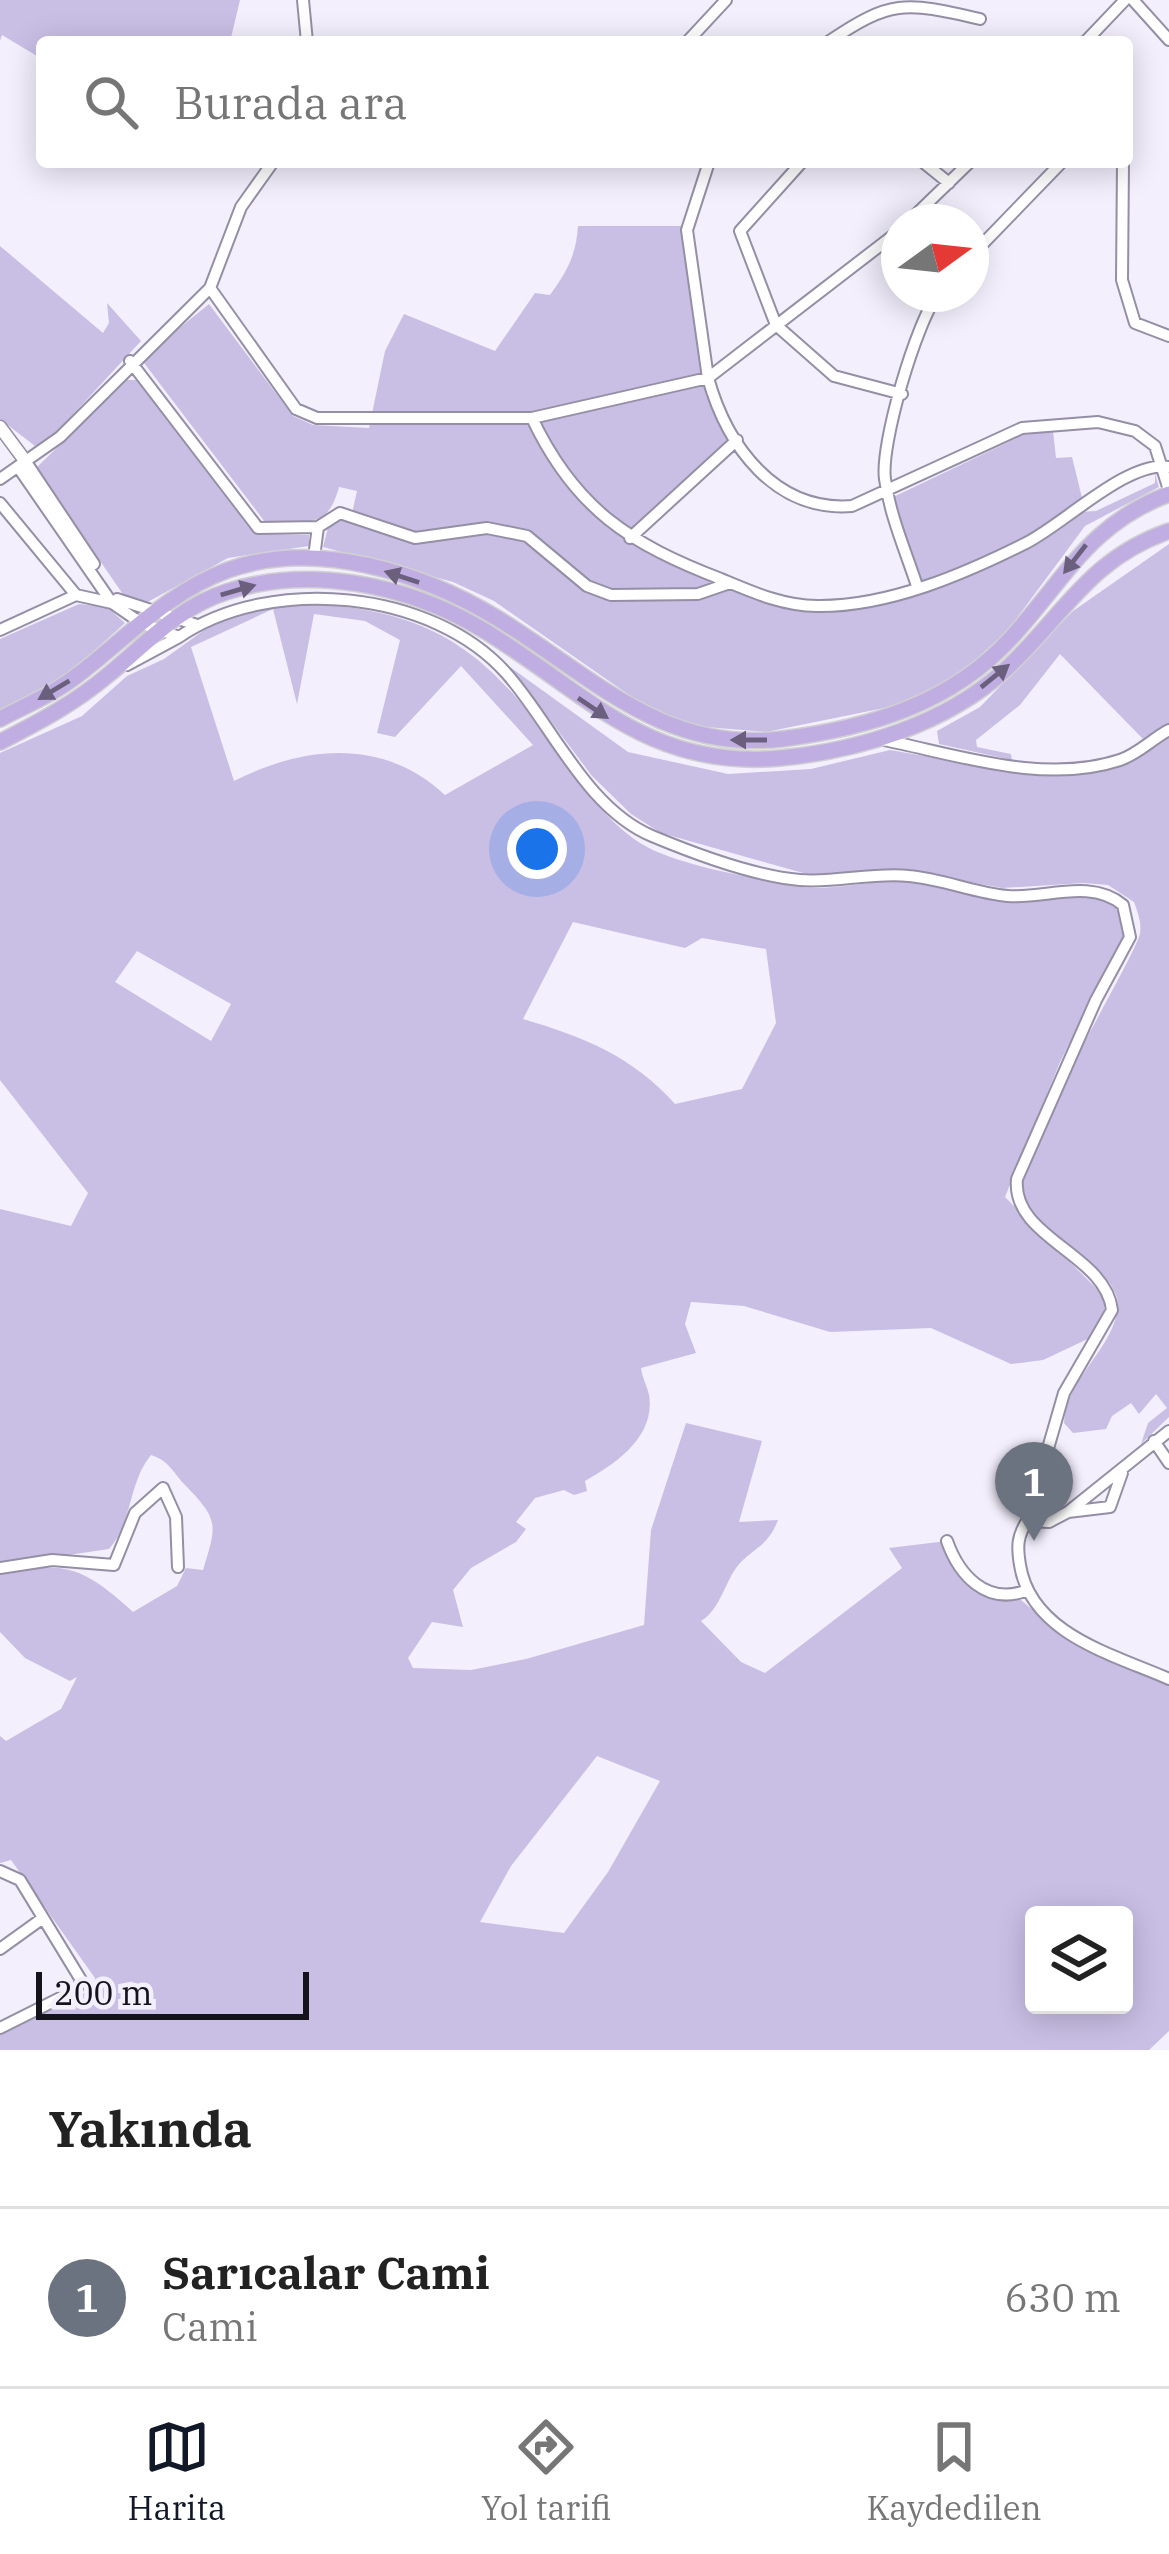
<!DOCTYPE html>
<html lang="tr">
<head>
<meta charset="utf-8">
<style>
	:root { --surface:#fff; --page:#f6f6f6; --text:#222; --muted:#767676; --line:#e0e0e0; --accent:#111827 }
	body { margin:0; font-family:"IBM Plex Serif",serif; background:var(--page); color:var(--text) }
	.controls { position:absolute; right:36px; bottom:36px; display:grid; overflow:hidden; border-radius:12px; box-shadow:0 6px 30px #0003 }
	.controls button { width:108px; height:108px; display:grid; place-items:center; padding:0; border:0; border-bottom:3px solid var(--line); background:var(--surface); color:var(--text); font:60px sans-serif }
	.compass { position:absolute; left:881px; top:204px; width:108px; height:108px; border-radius:50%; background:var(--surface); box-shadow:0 6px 30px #0003; rotate:75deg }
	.scale { position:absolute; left:36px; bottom:30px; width:273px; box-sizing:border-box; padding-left:12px; border:6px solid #14121a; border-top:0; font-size:33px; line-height:42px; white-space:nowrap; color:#14121a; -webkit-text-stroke:9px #f3effd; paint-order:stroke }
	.you { position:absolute; left:537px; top:849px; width:42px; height:42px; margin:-30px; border:9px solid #fff; border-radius:50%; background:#1a73e8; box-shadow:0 0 0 18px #1a73e833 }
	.badge { display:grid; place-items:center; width:78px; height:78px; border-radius:50%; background:var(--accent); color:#fff; font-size:39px; font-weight:700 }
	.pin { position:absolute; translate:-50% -99px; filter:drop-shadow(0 3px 6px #0008) }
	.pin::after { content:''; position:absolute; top:63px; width:42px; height:36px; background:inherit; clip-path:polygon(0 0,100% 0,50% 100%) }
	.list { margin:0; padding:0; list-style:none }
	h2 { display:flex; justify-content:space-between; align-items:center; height:156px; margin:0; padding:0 48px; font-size:51px }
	h2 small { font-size:39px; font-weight:400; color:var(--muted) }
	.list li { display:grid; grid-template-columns:78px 1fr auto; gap:36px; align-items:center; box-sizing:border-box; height:180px; padding:0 48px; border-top:3px solid var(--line) }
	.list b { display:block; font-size:45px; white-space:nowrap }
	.list p { margin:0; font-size:39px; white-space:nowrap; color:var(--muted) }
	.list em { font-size:39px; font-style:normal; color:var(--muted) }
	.icon { flex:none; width:66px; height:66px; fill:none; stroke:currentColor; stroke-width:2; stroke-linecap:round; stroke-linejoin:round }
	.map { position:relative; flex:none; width:1169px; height:2050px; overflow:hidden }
	.search { position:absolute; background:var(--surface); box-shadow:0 6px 30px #0003; left:36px; right:36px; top:36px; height:132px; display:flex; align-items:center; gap:30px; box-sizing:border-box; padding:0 42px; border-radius:12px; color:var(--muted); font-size:45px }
	.sheet { height:336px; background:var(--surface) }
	nav { display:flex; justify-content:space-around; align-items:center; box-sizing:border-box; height:168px; border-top:3px solid var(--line); background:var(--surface); font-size:33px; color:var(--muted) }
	nav a { display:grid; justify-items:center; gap:6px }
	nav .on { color:var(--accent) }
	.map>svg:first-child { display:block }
</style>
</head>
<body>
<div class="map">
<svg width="1169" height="2050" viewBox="0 0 1169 2050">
	<rect width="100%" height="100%" fill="#f3effd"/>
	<path fill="#c9bfe5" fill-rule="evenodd" d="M 0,0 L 240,0 L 230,42 L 42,42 L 42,59 L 2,35 L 0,41 Z
		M 578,226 L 688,226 L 708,378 L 737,440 L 631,537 L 750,592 L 836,605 L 917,586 L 889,499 L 1023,435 L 1053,431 L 1056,458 L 1072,457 L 1084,506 L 1078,512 L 1096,511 L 1155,483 L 1155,474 L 1159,487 L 1085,526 L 1008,630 L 958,676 L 899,705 L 766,732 L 693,726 L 655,713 L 494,601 L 453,582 L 323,547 L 329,524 L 351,518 L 357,491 L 339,487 C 326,535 304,517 265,522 L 141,359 L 209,304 L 293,416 L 313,425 L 369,428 L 385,351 L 404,314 L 495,351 L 535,293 L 550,295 C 568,270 576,255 578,226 Z
		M 0,246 L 103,333 L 109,323 L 107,303 L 141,341 L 54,435 L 35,446 L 0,419 Z
		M 127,380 L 136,380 L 250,529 L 260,534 L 309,535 L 309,546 L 228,558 L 144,604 L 129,603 L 36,468 Z
		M 1169,544 L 1169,725 L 1144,740 L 1060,654 L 1020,705 L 976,740 L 977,747 L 1011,754 L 1012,760 L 939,744 L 937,731 L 980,707 L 1073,611 Z
		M 285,602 C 418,607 477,637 553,745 C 578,779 601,816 637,841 C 669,864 754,878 794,886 C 833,893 874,878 913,882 C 940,885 967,897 994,898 C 1028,899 1080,884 1112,902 C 1123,908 1125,923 1124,934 L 1060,1062 L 1005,1197 L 1104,1296 L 1104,1318 L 1094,1336 L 1043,1360 L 1011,1364 L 931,1328 L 830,1332 L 744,1306 L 691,1302 L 685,1324 L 696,1353 L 641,1368 C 642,1378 647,1385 649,1395 C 656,1436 616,1464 585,1481 L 587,1491 L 574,1495 L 564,1490 L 535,1498 L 516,1522 L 526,1529 L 516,1542 L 471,1568 L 453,1590 L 463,1627 L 432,1622 L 408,1658 L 413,1668 L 471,1670 L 526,1659 L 644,1625 L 651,1530 L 686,1423 L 762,1441 L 739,1522 L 778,1520 C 766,1551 749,1548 734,1571 C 724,1587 718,1611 701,1621 L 741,1662 L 765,1673 L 902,1568 L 889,1548 L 947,1541 L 976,1584 L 1015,1595 L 1066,1638 L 1169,1684 L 1169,2031 L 1149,2050 L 0,2050 L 0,2035 L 94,1988 L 95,1978 L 11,1860 L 0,1863 L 0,1736 L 6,1741 L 61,1709 L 77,1677 L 70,1681 L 25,1658 L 0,1632 L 0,1573 C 67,1561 83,1567 133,1612 L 177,1586 L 186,1568 L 203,1570 C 217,1525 219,1520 186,1486 C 173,1473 170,1461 151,1455 C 128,1483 133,1522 109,1549 L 0,1565 L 0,1209 L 71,1226 L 88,1193 L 0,1080 L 0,753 L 82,716 L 127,676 L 164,659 L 214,623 ZM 273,609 L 297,704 L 314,614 L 365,621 L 400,640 L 377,733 L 395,737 L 461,666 L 533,745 L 445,795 C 384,738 305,745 234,781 L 191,647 ZM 573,922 L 685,948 L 702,938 L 766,949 L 776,1023 L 742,1089 L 675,1104 C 632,1056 584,1037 523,1019 ZM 137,951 L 231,1004 L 211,1041 L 115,982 ZM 597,1756 L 660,1781 L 608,1872 L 564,1933 L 480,1922 L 511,1866 ZM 1034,1915 L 1124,1915 L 1124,2005 L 1034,2005 Z
		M 79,604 L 107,607 L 125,623 L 64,678 L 0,711 L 0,639 Z
		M 510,667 L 628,752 L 728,774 L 811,769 L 890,750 L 1024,773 L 1090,770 L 1133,762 L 1169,736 L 1169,1417 L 1141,1444 L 1148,1423 L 1167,1408 L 1156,1394 L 1139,1414 L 1131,1403 L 1112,1416 L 1106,1429 L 1073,1433 L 1064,1423 C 1065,1376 1123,1343 1117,1298 C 1103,1255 1038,1240 1023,1198 C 1011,1160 1121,983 1139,937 C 1143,926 1138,913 1134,902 L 1108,885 L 1084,883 L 1002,888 L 899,869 L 814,876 L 661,833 L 631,814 L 592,776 Z"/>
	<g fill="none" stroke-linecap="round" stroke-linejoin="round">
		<g stroke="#958fa5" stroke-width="14">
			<path id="minor" d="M 303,0 L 307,42
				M 1133,0 L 1169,40
				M 687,42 L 726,0
				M 828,42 C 890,0 904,1 980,19
				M 1085,42 L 1125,0
				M 802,162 L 740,231 L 776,325 L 834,376 L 902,394
				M 923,162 L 949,183
				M 1123,162 L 1122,280 L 1135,323 L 1169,336
				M 908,222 L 970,162
				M 899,231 L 708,378 C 727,446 775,512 852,506 L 1022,428 L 1098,422 L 1135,431 L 1155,446 L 1169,490
				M 971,256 L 1062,162
				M 210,288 L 296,409 L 317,418 L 532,418 L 708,378 L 687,230 L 709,162
				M 130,361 L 258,528 L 318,527
				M 532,418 C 575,509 630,544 721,579 C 752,592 783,606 817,606 C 888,607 964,574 1026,543 C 1064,524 1128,460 1169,467
				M 26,462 L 94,564
				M 18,467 L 112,603 L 141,623 L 179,637 C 270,575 432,589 507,674 C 552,725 586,808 652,836 C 695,854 753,876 800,880 C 836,883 873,872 909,876 C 943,879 974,893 1008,896 C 1045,899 1090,878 1123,905 L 1130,937 L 1096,1000 L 1017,1179 C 1011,1238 1106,1254 1112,1310 L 1064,1393 L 1027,1521
				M 0,479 L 60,437 L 210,288 L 241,207 L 273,162
				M 0,503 L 76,595 L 0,630
				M 630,538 L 737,440
				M 314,557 L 318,527 L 340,513 L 415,538 L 487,528 L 527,536 L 587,586 L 611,595 L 698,594 L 730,583
				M 917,586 C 906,552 890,516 885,479 C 880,445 916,323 938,294
				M 76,595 L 112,603
				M 117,599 L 197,625
				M 127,665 L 179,637
				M 884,740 C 958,755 1045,785 1120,760 C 1138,754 1152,739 1169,730
				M 1154,1441 L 1169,1463
				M 1122,1473 L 1110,1507 L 1068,1512 L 1049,1522 L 1027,1521 C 1017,1537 1017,1547 1020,1565 C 1031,1634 1112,1654 1169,1679
				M 1068,1512 L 1169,1431
				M 947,1541 C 959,1575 986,1605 1025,1591
				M 0,1568 L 52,1560 L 114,1565 L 135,1513 L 163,1488 L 176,1517 L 178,1567
				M 0,1871 L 20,1880 L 81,1980 L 76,1990 L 0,2028
				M 0,1949 L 43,1918"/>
		</g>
		<g stroke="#958fa5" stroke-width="15">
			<path id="tertiary" d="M 0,427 L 26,462"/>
		</g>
		<g stroke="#d0d0d1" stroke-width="18">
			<path id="primary" d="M 0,719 C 27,705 55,693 79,674 C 126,638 170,591 228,570 C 315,539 421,572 497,618 C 592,676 662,753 782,739 C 868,728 951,704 1011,638 C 1065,579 1089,524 1169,494
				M 0,742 C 39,722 75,703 108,675 C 146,644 177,608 226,592 C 309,565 405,584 480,628 C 584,690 645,770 780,758 C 858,751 946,724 1005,670 C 1063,617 1088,559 1169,531"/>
		</g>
		<use href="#minor" stroke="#fff" stroke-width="10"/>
		<use href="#tertiary" stroke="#fff" stroke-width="12"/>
		<use href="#primary" stroke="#c0aee3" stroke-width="15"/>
	</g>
	<defs><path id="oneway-solid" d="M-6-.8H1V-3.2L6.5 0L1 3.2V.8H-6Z" transform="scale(3)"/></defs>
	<g fill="#6a607e">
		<use href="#oneway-solid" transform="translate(1075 559) rotate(128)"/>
		<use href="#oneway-solid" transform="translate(402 577) rotate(-162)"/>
		<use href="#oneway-solid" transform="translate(238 590) rotate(-16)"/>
		<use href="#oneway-solid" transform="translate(995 676) rotate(-39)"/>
		<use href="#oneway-solid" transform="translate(54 690) rotate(149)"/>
		<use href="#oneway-solid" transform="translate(593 708) rotate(34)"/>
		<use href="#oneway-solid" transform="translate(749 740) rotate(180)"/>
	</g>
</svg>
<div class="controls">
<button><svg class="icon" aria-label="layers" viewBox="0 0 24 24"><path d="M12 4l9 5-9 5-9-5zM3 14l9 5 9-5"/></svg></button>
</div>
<svg class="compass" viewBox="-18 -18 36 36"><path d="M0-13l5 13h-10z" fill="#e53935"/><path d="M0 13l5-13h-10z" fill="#767676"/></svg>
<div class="scale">200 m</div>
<div class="you"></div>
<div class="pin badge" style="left:1034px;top:1541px;background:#6b7280">1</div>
<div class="search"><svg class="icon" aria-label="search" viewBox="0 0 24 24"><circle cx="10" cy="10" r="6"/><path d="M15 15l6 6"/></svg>Burada ara</div>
</div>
<section class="sheet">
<h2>Yakında<small></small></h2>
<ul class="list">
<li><span class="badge" style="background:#6b7280">1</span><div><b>Sarıcalar Cami</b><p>Cami</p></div><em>630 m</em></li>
</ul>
</section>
<nav>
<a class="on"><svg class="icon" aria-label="map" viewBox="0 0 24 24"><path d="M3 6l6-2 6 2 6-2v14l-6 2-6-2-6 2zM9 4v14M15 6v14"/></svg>Harita</a>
<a><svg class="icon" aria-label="directions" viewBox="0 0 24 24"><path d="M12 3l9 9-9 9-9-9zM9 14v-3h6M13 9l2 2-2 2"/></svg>Yol tarifi</a>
<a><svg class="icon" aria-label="saved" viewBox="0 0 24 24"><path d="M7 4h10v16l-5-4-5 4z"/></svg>Kaydedilen</a>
</nav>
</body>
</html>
